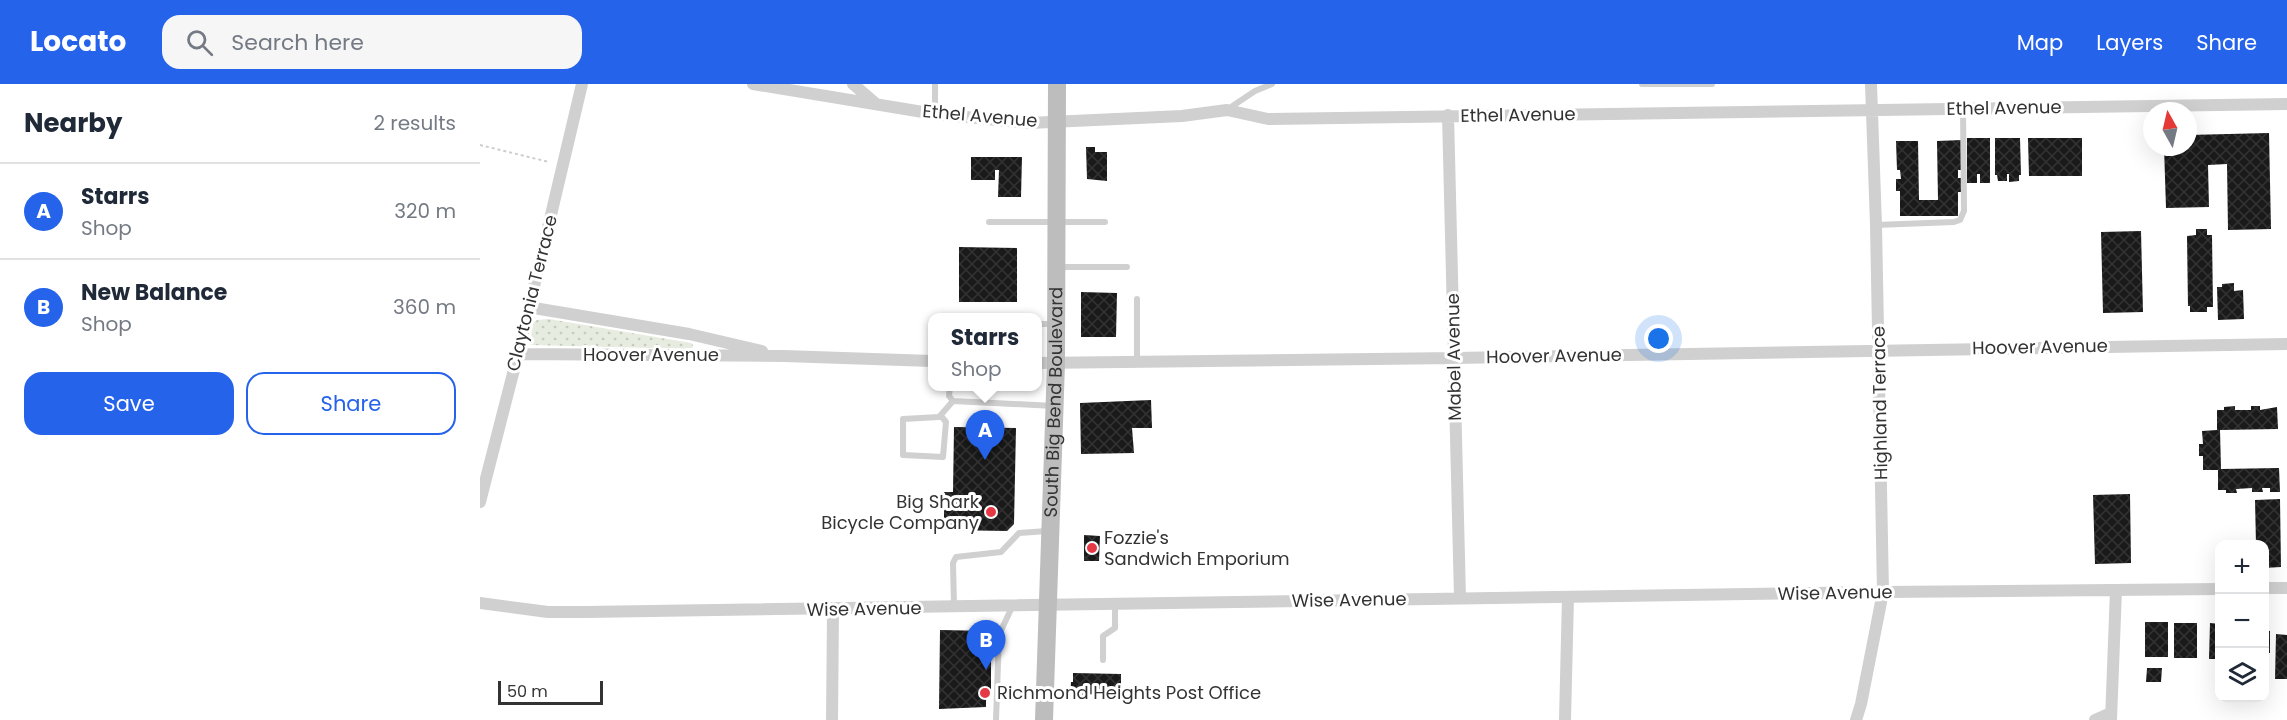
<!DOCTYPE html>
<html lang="en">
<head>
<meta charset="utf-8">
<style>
	:root { --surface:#fff; --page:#f6f6f7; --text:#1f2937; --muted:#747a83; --line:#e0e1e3; --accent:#2563eb }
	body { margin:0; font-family:Poppins,sans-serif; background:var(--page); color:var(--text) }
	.controls { position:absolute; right:18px; bottom:18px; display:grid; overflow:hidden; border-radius:12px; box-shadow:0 6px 24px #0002 }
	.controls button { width:54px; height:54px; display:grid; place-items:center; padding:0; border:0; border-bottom:2px solid var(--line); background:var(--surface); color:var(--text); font:30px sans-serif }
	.compass { position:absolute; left:1663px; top:18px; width:54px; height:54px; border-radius:50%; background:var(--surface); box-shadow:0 6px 24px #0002; rotate:352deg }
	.scale { position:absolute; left:18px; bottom:15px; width:105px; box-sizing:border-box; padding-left:6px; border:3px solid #333; border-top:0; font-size:16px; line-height:21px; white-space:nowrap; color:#333; -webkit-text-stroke:4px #fff; paint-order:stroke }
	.you { position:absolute; left:1179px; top:255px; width:21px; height:21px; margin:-15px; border:4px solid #fff; border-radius:50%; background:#1a73e8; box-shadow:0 0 0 9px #1a73e833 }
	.badge { display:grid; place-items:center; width:39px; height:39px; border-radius:50%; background:var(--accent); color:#fff; font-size:20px; font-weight:700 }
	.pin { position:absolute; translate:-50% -50px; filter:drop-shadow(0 2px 3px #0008) }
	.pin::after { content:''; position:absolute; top:32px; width:21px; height:18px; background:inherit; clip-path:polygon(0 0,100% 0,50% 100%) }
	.popup { position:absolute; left:448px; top:229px; width:114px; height:78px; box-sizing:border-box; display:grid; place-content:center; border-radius:12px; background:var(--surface); filter:drop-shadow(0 2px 4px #0005); font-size:20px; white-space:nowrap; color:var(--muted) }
	.popup b { font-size:22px; color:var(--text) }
	.popup::after { content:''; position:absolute; left:50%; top:100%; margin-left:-12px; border:12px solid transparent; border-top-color:var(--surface) }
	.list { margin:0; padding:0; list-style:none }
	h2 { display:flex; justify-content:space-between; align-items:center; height:78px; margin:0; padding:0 24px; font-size:26px }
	h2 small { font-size:20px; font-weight:400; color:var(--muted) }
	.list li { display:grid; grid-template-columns:39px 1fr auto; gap:18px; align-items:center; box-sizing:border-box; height:96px; padding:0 24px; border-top:2px solid var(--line) }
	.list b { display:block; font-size:22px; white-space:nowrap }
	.list p { margin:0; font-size:20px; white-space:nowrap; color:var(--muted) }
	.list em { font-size:20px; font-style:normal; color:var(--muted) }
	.actions { display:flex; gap:12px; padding:18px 24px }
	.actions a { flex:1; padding:14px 0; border:2px solid var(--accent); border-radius:18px; text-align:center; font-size:21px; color:var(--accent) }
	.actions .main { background:var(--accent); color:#fff }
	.icon { flex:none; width:33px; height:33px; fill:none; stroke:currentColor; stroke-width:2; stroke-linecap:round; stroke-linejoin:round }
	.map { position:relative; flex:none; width:1807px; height:636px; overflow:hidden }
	header { display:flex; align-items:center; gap:36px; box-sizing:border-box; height:84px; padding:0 30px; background:var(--accent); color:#fff }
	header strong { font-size:28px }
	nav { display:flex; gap:33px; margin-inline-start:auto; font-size:21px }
	.search { width:420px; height:54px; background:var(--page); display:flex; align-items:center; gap:15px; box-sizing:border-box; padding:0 21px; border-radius:18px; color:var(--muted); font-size:22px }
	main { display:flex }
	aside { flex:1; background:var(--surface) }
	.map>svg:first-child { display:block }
</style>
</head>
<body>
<header>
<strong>Locato</strong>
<div class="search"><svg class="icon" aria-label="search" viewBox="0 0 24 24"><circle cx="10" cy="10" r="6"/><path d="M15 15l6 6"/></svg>Search here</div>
<nav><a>Map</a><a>Layers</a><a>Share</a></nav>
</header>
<main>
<aside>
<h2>Nearby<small>2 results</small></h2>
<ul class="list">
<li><span class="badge">A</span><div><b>Starrs</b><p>Shop</p></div><em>320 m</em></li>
<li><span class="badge">B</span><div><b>New Balance</b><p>Shop</p></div><em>360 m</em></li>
</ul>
<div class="actions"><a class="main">Save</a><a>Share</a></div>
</aside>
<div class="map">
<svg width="1807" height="636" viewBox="0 0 1807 636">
	<defs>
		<pattern id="grass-dots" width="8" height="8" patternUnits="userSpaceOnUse" patternTransform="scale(1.5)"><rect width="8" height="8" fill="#e6ecdf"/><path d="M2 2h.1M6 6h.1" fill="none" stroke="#c6cbc0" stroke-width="1.8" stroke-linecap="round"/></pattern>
		<pattern id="building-cross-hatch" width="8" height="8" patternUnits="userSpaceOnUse" patternTransform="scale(1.5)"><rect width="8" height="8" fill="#1a1a1a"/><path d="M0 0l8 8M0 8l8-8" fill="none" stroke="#333"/></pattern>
	</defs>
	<rect width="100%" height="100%" fill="#fff"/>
	<path fill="url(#grass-dots)" d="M 69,235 L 211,259 L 213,261 L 212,265 L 50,261 L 53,239 L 57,236 Z"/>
	<path fill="url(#building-cross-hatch)" d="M 1789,49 L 1791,145 L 1748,146 L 1747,80 L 1728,81 L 1729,123 L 1686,124 L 1684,63 L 1708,63 L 1708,51 Z
		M 1487,54 L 1510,54 L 1510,99 L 1500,99 L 1500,90 L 1497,90 L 1497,99 L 1487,99 Z
		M 1515,54 L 1540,54 L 1541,91 L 1539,91 L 1539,97 L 1529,98 L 1529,90 L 1527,90 L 1527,97 L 1518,97 L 1517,91 L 1515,91 Z
		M 1548,54 L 1602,54 L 1602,92 L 1549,92 Z
		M 1482,56 L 1483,86 L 1478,86 L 1478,94 L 1483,94 L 1483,108 L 1478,108 L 1478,132 L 1420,132 L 1420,107 L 1416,107 L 1416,95 L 1421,95 L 1420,86 L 1417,86 L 1416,57 L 1438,57 L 1439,116 L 1458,116 L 1457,57 Z
		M 606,63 L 615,63 L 615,68 L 627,68 L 627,97 L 607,95 Z
		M 491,73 L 542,73 L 541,113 L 518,113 L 519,86 L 515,86 L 515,96 L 491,96 Z
		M 1716,145 L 1727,145 L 1727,151 L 1732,151 L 1733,223 L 1727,223 L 1727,228 L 1710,228 L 1710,222 L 1708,222 L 1707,152 L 1716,151 Z
		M 1661,147 L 1663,228 L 1623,229 L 1621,148 Z
		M 479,163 L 537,164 L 537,218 L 479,218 Z
		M 1754,199 L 1754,207 L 1763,206 L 1764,235 L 1738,236 L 1737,203 L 1742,203 L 1742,200 Z
		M 601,208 L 637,209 L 636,253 L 601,253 Z
		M 671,316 L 672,344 L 652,344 L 654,369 L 601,370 L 600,319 Z
		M 1755,322 L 1755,326 L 1771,326 L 1771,322 L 1780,322 L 1780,326 L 1797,323 L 1798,345 L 1740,346 L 1741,385 L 1799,384 L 1800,408 L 1790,408 L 1790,404 L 1782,404 L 1783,408 L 1772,408 L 1772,404 L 1756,405 L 1757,409 L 1746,409 L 1746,406 L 1738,406 L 1738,386 L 1723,386 L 1723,372 L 1719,372 L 1719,360 L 1723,360 L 1722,347 L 1737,346 L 1737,326 L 1744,326 L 1744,323 Z
		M 474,343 L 536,344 L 534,440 L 527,447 L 464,446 L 464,408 L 473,408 Z
		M 1650,410 L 1651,479 L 1615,480 L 1613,411 Z
		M 1800,415 L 1801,483 L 1784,484 L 1784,460 L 1776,460 L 1775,416 Z
		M 604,451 L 620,452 L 619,477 L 604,477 Z
		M 1665,538 L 1688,538 L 1688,573 L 1665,573 Z
		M 1694,539 L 1717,539 L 1717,574 L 1694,574 Z
		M 1730,539 L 1740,540 L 1740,575 L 1729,575 Z
		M 460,546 L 511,547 L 511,610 L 506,610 L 506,623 L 459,625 Z
		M 1784,546 L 1790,547 L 1790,569 L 1784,569 Z
		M 1796,550 L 1807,551 L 1807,595 L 1795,595 Z
		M 1667,584 L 1682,584 L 1681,598 L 1666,598 Z
		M 593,589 L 641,590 L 641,614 L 627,614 L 628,611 L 603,610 L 603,616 L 593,615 L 590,613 L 591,598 L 593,598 Z"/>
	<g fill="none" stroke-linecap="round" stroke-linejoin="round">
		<path stroke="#cdcdcd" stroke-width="2" stroke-dasharray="3 3" stroke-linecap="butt" d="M 0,61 L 69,78"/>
		<path stroke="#d0d0d0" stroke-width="6" d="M 1162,0 L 1232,0
			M 748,25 L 775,7 L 792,0
			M 455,30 L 455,0
			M 509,138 L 625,138
			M 1396,141 L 1474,138 L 1480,136 L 1484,127 L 1483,24
			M 577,183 L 647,183
			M 558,240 L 573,240
			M 657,278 L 657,215
			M 470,302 L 469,312 L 473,317
			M 473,317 L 574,322
			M 461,332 L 466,338 L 463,373 L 423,371 L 423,335 L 459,333 L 473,317
			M 474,522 L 473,479 L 476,473 L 521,468 L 539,449 L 567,447
			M 623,576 L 623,552 L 635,544 L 635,521
			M 516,636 L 519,551 L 532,523"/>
		<path stroke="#d0d0d0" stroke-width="12" d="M 273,0 L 455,30 L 549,39 L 702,32 L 747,26 L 788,35 L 1807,20
			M 373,0 L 395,19
			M 968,31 L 980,514
			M 48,223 L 209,250 L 282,267
			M 38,270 L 304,272 L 452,277
			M 558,279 L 974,274 L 1807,260
			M 0,418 L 38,270 L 102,0
			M 1784,504 L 1807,504
			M 0,519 L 68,528 L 106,528 L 1403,508 L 1740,505
			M 352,636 L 353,526
			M 1085,636 L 1088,513
			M 1376,636 L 1381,620 L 1403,508 L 1396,141 L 1391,0
			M 1615,636 L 1631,629
			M 1631,636 L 1636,506"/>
		<path stroke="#bdbdbd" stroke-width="18" id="s1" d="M 564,636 L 576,279 L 577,0"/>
	</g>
	<g fill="#e63946" stroke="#fff" stroke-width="2">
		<circle cx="511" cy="428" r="6"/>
		<circle cx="612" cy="464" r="6"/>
		<circle cx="505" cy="609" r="6"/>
	</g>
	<g text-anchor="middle" stroke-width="6" stroke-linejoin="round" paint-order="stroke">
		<g font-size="18" fill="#333" stroke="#fff">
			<text transform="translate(1524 24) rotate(-1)" y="6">Ethel Avenue</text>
			<text transform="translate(1038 31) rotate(-1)" y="6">Ethel Avenue</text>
			<text transform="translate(500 32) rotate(5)" y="6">Ethel Avenue</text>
			<text transform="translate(52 209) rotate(-76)" y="6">Claytonia Terrace</text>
			<text transform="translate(1560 263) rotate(-1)" y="6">Hoover Avenue</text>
			<text x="171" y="277">Hoover Avenue</text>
			<text transform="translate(1074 272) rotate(-1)" y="6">Hoover Avenue</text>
			<text transform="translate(974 273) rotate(-91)" y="6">Mabel Avenue</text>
			<text dy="6" stroke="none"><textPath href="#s1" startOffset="318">South Big Bend Boulevard</textPath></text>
			<text transform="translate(1400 319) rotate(-91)" y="6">Highland Terrace</text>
			<text transform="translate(1355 509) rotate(-1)" y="6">Wise Avenue</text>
			<text transform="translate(869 516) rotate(-1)" y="6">Wise Avenue</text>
			<text transform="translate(384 525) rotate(-1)" y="6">Wise Avenue</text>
		</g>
		<g font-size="18" fill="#333" stroke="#fff" text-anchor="start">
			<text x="499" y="424" text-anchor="end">Big Shark<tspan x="499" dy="21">Bicycle Company</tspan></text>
			<text x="624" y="460">Fozzie's<tspan x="624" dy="21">Sandwich Emporium</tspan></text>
			<text x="517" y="615">Richmond Heights Post Office</text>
		</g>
	</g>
</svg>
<div class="controls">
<button>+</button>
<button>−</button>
<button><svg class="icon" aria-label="layers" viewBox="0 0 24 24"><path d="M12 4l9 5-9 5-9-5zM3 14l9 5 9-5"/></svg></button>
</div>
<svg class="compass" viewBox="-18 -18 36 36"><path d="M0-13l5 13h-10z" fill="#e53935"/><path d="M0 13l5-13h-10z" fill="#747a83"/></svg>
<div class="scale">50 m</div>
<div class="you"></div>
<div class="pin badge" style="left:505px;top:376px">A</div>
<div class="popup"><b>Starrs</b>Shop</div>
<div class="pin badge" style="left:506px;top:586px">B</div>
</div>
</main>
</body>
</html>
